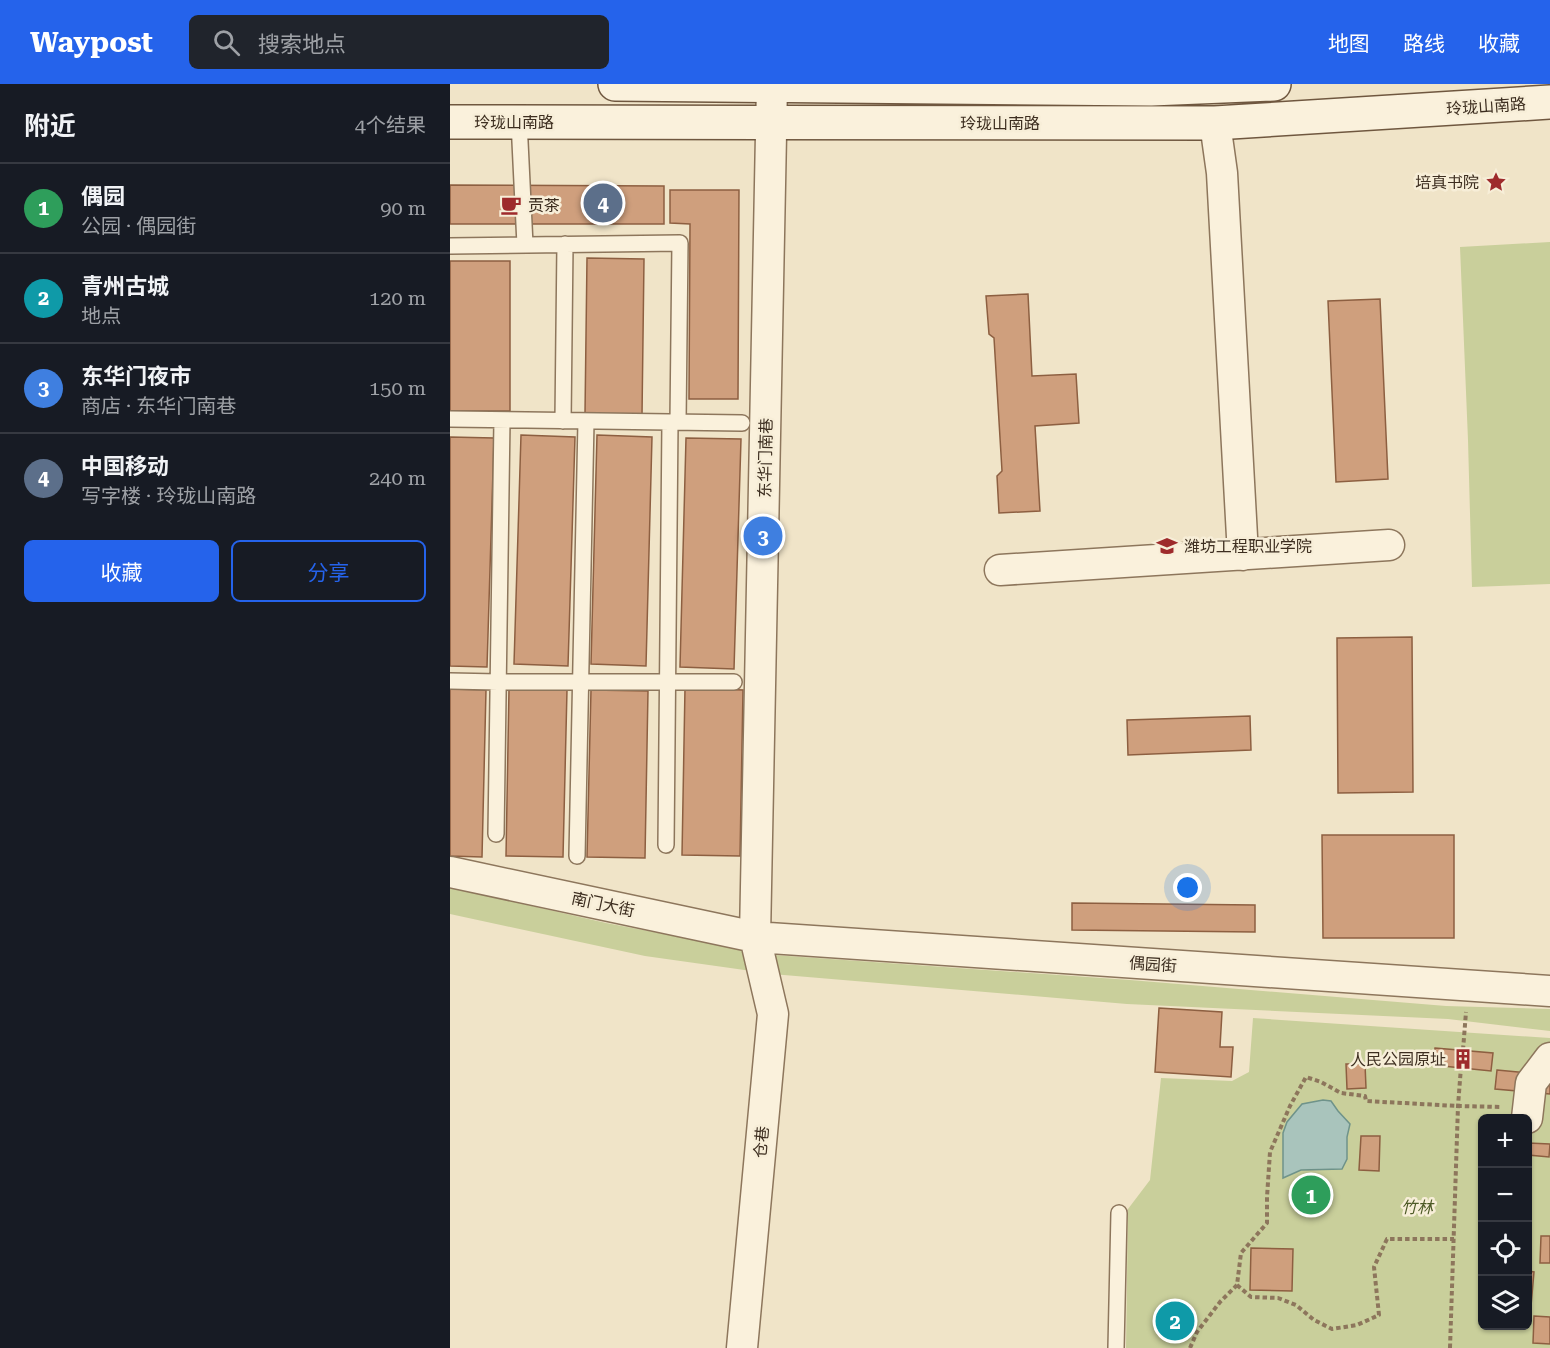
<!DOCTYPE html>
<html lang="zh">
<head>
<meta charset="utf-8">
<style>
	:root { --surface:#171b24; --page:#20242c; --text:#f1f3f6; --muted:#9ea1a6; --line:#363941; --accent:#2563eb }
	body { margin:0; font-family:"Roboto Serif","Noto Sans SC",serif; background:var(--page); color:var(--text) }
	.controls { position:absolute; right:18px; bottom:18px; display:grid; overflow:hidden; border-radius:9px; box-shadow:0 2px 4px #0004 }
	.controls button { width:54px; height:54px; display:grid; place-items:center; padding:0; border:0; border-bottom:2px solid var(--line); background:var(--surface); color:var(--text); font:30px sans-serif }
	.you { position:absolute; left:738px; top:804px; width:21px; height:21px; margin:-15px; border:4px solid #fff; border-radius:50%; background:#1a73e8; box-shadow:0 0 0 9px #1a73e833 }
	.badge { display:grid; place-items:center; width:39px; height:39px; border-radius:50%; background:var(--accent); color:#fff; font-size:20px; font-weight:700 }
	.pin { position:absolute; translate:-50% -50%; border:3px solid #fff; box-shadow:0 2px 6px #0006 }
	.list { margin:0; padding:0; list-style:none }
	h2 { display:flex; justify-content:space-between; align-items:center; height:78px; margin:0; padding:0 24px; font-size:26px }
	h2 small { font-size:20px; font-weight:400; color:var(--muted) }
	.list li { display:grid; grid-template-columns:39px 1fr auto; gap:18px; align-items:center; box-sizing:border-box; height:90px; padding:0 24px; border-top:2px solid var(--line) }
	.list b { display:block; font-size:22px; white-space:nowrap }
	.list p { margin:0; font-size:20px; white-space:nowrap; color:var(--muted) }
	.list em { font-size:20px; font-style:normal; color:var(--muted) }
	.actions { display:flex; gap:12px; padding:18px 24px }
	.actions a { flex:1; padding:14px 0; border:2px solid var(--accent); border-radius:9px; text-align:center; font-size:21px; color:var(--accent) }
	.actions .main { background:var(--accent); color:#fff }
	.icon { flex:none; width:33px; height:33px; fill:none; stroke:currentColor; stroke-width:2; stroke-linecap:round; stroke-linejoin:round }
	.map { position:relative; flex:none; width:1100px; height:1264px; overflow:hidden }
	header { display:flex; align-items:center; gap:36px; box-sizing:border-box; height:84px; padding:0 30px; background:var(--accent); color:#fff }
	header strong { font-size:28px }
	nav { display:flex; gap:33px; margin-inline-start:auto; font-size:21px }
	.search { width:420px; height:54px; background:var(--page); display:flex; align-items:center; gap:15px; box-sizing:border-box; padding:0 21px; border-radius:9px; color:var(--muted); font-size:22px }
	main { display:flex }
	aside { flex:1; background:var(--surface) }
	.map>svg:first-child { display:block }
</style>
</head>
<body>
<header>
<strong>Waypost</strong>
<div class="search"><svg class="icon" aria-label="search" viewBox="0 0 24 24"><circle cx="10" cy="10" r="6"/><path d="M15 15l6 6"/></svg>搜索地点</div>
<nav><a>地图</a><a>路线</a><a>收藏</a></nav>
</header>
<main>
<aside>
<h2>附近<small>4个结果</small></h2>
<ul class="list">
<li><span class="badge" style="background:#2e9e5b">1</span><div><b>偶园</b><p>公园 · 偶园街</p></div><em>90 m</em></li>
<li><span class="badge" style="background:#0f9aa8">2</span><div><b>青州古城</b><p>地点</p></div><em>120 m</em></li>
<li><span class="badge" style="background:#3f7fe0">3</span><div><b>东华门夜市</b><p>商店 · 东华门南巷</p></div><em>150 m</em></li>
<li><span class="badge" style="background:#5c6f8a">4</span><div><b>中国移动</b><p>写字楼 · 玲珑山南路</p></div><em>240 m</em></li>
</ul>
<div class="actions"><a class="main">收藏</a><a>分享</a></div>
</aside>
<div class="map">
<svg width="1100" height="1264" viewBox="0 0 1100 1264">
	<rect width="100%" height="100%" fill="#f0e4c8"/>
	<path fill="#c9cf9b" fill-rule="evenodd" d="M 1100,158 L 1100,500 L 1022,503 L 1018,356 L 1010,163 Z
		M 0,803 L 156,839 L 324,871 L 680,896 L 996,922 L 1100,925 L 1100,947 L 998,935 L 677,920 L 322,890 L 195,872 L 0,830 Z
		M 803,934 L 1100,954 L 1100,1264 L 676,1264 L 678,1125 L 700,1096 L 711,994 L 782,997 L 799,988 ZM 1032,1034 L 1078,1034 L 1078,1242 L 1032,1242 Z"/>
	<path fill="#a9c4bc" stroke="#6f938a" stroke-width="1.5" d="M 873,1016 L 881,1017 L 888,1027 L 900,1040 L 897,1053 L 897,1075 L 892,1085 L 851,1086 L 833,1094 L 833,1049 L 837,1038 L 852,1020 Z"/>
	<path fill="#cf9f7d" stroke="#8d5f41" stroke-width="1.5" d="M 0,101 L 214,102 L 214,140 L 0,140 Z
		M 220,106 L 289,106 L 288,315 L 239,315 L 240,140 L 220,139 Z
		M 137,174 L 194,175 L 192,332 L 135,330 Z
		M 0,177 L 60,177 L 60,327 L 0,327 Z
		M 578,210 L 582,292 L 626,290 L 629,339 L 585,342 L 590,427 L 549,429 L 547,392 L 552,387 L 544,254 L 539,250 L 536,212 Z
		M 930,215 L 938,395 L 886,398 L 878,217 Z
		M 71,351 L 125,353 L 118,582 L 64,580 Z
		M 147,351 L 202,353 L 196,582 L 141,580 Z
		M 0,353 L 44,354 L 37,583 L 0,582 Z
		M 236,354 L 291,355 L 284,585 L 230,583 Z
		M 962,553 L 963,708 L 888,709 L 887,554 Z
		M 235,604 L 293,606 L 290,772 L 232,771 Z
		M 0,605 L 36,606 L 32,773 L 0,772 Z
		M 59,605 L 117,606 L 113,773 L 56,772 Z
		M 141,606 L 198,607 L 195,774 L 137,773 Z
		M 800,632 L 801,666 L 678,671 L 677,636 Z
		M 872,751 L 1004,751 L 1004,854 L 873,854 Z
		M 622,819 L 805,821 L 805,848 L 622,846 Z
		M 709,924 L 772,928 L 770,963 L 783,963 L 781,993 L 705,988 Z
		M 985,964 L 1043,969 L 1041,987 L 983,981 Z
		M 896,980 L 915,980 L 916,1004 L 897,1005 Z
		M 1047,986 L 1100,991 L 1100,1010 L 1045,1005 Z
		M 911,1052 L 930,1052 L 929,1087 L 909,1086 Z
		M 1078,1059 L 1100,1060 L 1099,1073 L 1078,1071 Z
		M 1091,1152 L 1100,1152 L 1100,1179 L 1090,1179 Z
		M 801,1164 L 843,1165 L 842,1207 L 800,1206 Z
		M 1078,1187 L 1084,1188 L 1081,1222 L 1078,1222 Z
		M 1084,1232 L 1100,1233 L 1100,1260 L 1083,1259 Z"/>
	<g fill="none" stroke-linecap="round" stroke-linejoin="round">
		<g stroke="#8d765c" stroke-width="18">
			<path id="lane" d="M 69,37 L 75,161
				M 0,162 L 230,159 L 228,338
				M 0,335 L 292,339
				M 113,337 L 115,160
				M 0,597 L 48,598 L 284,598
				M 46,750 L 52,336
				M 216,761 L 220,338
				M 127,772 L 136,337
				M 666,1264 L 669,1129"/>
		</g>
		<g stroke="#8d765c" stroke-width="33">
			<path id="street" d="M 765,39 L 772,89 L 793,471
				M 550,486 L 939,461
				M 0,788 L 305,853 L 1100,907
				M 1077,1034 L 1081,999 L 1100,974
				M 292,1264 L 323,930 L 305,853 L 322,0"/>
		</g>
		<g stroke="#6f573f" stroke-width="36">
			<path id="secondary" d="M 165,0 L 701,5 L 824,0
				M 0,38 L 765,39 L 1100,18"/>
		</g>
		<path stroke="#8d765c" stroke-width="4" stroke-dasharray="4.5 3" stroke-linecap="butt" d="M 1013,966 L 1016,928
			M 787,1201 L 801,1213 L 828,1214 L 846,1221 L 864,1236 L 882,1245 L 907,1241 L 929,1231 L 924,1183 L 937,1155 L 1004,1155
			M 740,1264 L 747,1248 L 770,1218 L 787,1201 L 791,1169 L 817,1139 L 817,1113 L 820,1068 L 840,1022 L 856,993 L 871,998 L 891,1009 L 915,1012 L 916,1017 L 1008,1022 L 1051,1023
			M 1000,1264 L 1008,1022 L 1011,983"/>
		<use href="#lane" stroke="#faf1dc" stroke-width="15"/>
		<use href="#street" stroke="#faf1dc" stroke-width="30"/>
		<use href="#secondary" stroke="#faf1dc" stroke-width="33"/>
	</g>
	<defs>
		<g id="sight-bare" transform="scale(1.62)"><path d="M0-6L1.8-2.2L6-1.7L2.9 1.2L3.7 5.4L0 3.3L-3.7 5.4L-2.9 1.2L-6-1.7L-1.8-2.2Z" fill="#9e2a2b" stroke="#f7eed8" stroke-width="2.5" paint-order="stroke"/></g>
		<g id="cafe-bare" transform="scale(1.62)"><path d="M-5.5-4.5H6V0H3Q3 3.5 0 3.5H-2.5Q-5.5 3.5-5.5 0ZM3-3.2v2h1.7v-2ZM-6 4.5H4V6H-6Z" fill="#9e2a2b" stroke="#f7eed8" stroke-width="2.5" paint-order="stroke"/></g>
		<g id="university-bare" transform="scale(1.62)"><path d="M0-5L7-2L0 1L-7-2ZM-4 1L0 2.5L4 1V4Q0 6-4 4Z" fill="#9e2a2b" stroke="#f7eed8" stroke-width="2.5" paint-order="stroke"/></g>
		<g id="building-bare" transform="scale(1.62)"><path d="M-4-6H4V6H1V3H-1V6H-4ZM-2.5-4.3h1.7v1.8h-1.7ZM.8-4.3h1.7v1.8H.8ZM-2.5-1h1.7V.8h-1.7ZM.8-1h1.7V.8H.8Z" fill="#9e2a2b" stroke="#f7eed8" stroke-width="2.5" paint-order="stroke"/></g>
	</defs>
	<g fill-rule="evenodd">
		<use href="#sight-bare" x="1046" y="98"/>
		<use href="#cafe-bare" x="61" y="121"/>
		<use href="#university-bare" x="717" y="462"/>
		<use href="#building-bare" x="1013" y="975"/>
	</g>
	<g text-anchor="middle" stroke-width="5" stroke-linejoin="round" paint-order="stroke">
		<g font-size="16" fill="#3d2e20" stroke="#f7eed8">
			<text transform="translate(1036 22) rotate(-4)" y="6">玲珑山南路</text>
			<text x="64" y="44">玲珑山南路</text>
			<text x="550" y="45">玲珑山南路</text>
			<text transform="translate(315 374) rotate(-89)" y="6">东华门南巷</text>
			<text transform="translate(153 820) rotate(12)" y="6">南门大街</text>
			<text transform="translate(703 880) rotate(4)" y="6">偶园街</text>
			<text transform="translate(311 1058) rotate(-85)" y="6">仓巷</text>
		</g>
		<g font-size="16" fill="#3d2e20" stroke="#f7eed8" text-anchor="end">
			<text x="1029" y="104">培真书院</text>
			<text x="78" y="127" text-anchor="start">贡茶</text>
			<text x="734" y="468" text-anchor="start">潍坊工程职业学院</text>
			<text x="996" y="981">人民公园原址</text>
		</g>
		<g font-size="16" font-style="italic" fill="#4d5a26" stroke="#f7eed8">
			<text x="967" y="1129">竹林</text>
		</g>
	</g>
</svg>
<div class="controls">
<button>+</button>
<button>−</button>
<button><svg class="icon" aria-label="locate" viewBox="0 0 24 24"><circle cx="12" cy="12" r="6"/><path d="M12 2v4M12 18v4M2 12h4M18 12h4"/></svg></button>
<button><svg class="icon" aria-label="layers" viewBox="0 0 24 24"><path d="M12 4l9 5-9 5-9-5zM3 14l9 5 9-5"/></svg></button>
</div>
<div class="you"></div>
<div class="pin badge" style="left:861px;top:1111px;background:#2e9e5b">1</div>
<div class="pin badge" style="left:725px;top:1237px;background:#0f9aa8">2</div>
<div class="pin badge" style="left:313px;top:452px;background:#3f7fe0">3</div>
<div class="pin badge" style="left:153px;top:119px;background:#5c6f8a">4</div>
</div>
</main>
</body>
</html>
